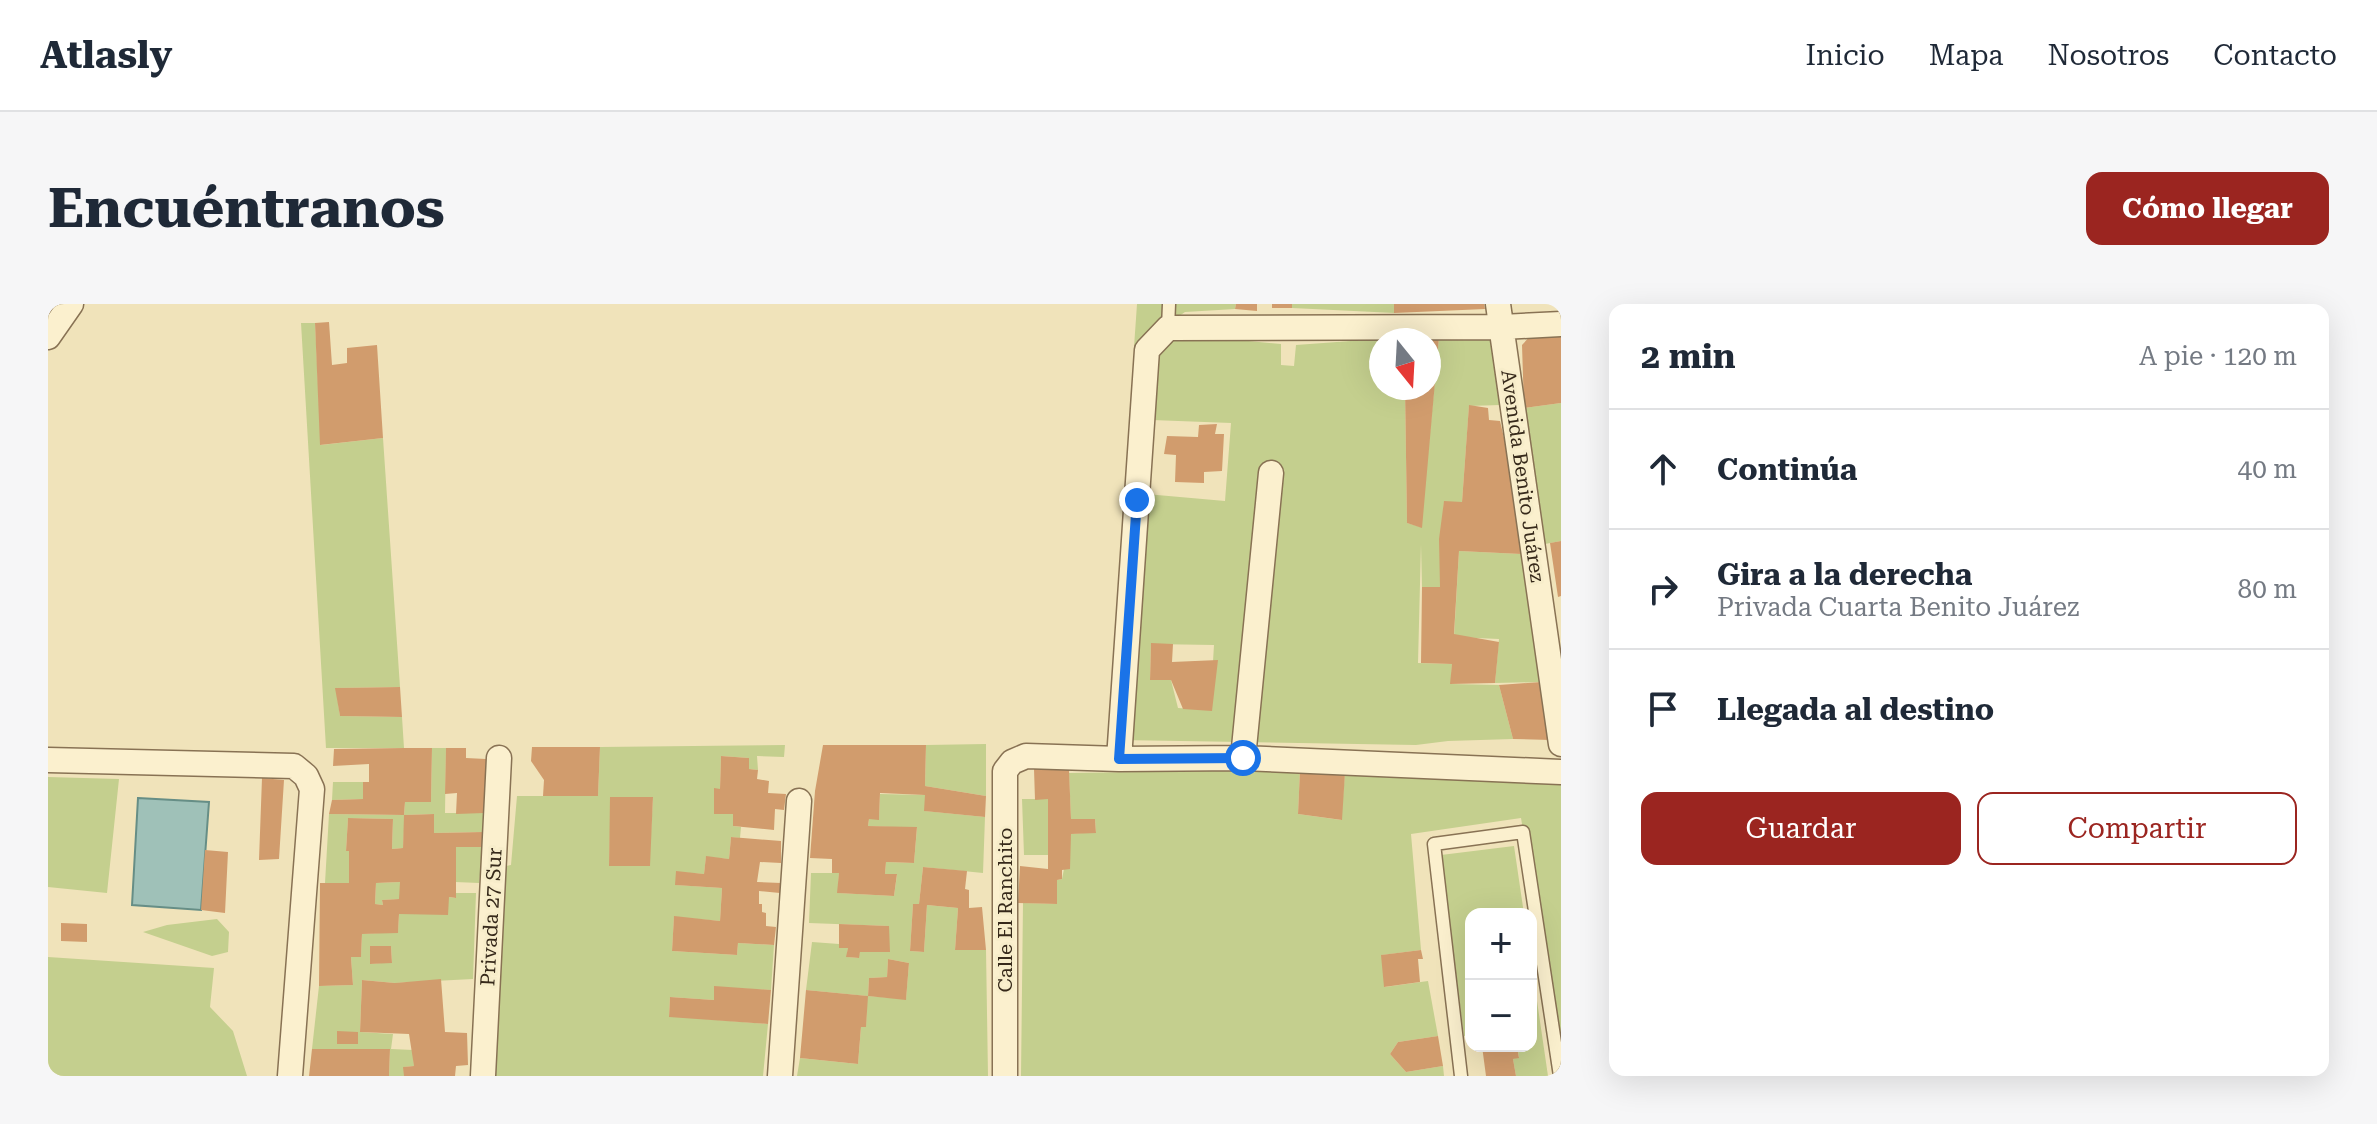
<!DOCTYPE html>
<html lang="es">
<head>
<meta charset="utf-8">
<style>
	:root { --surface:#fff; --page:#f6f6f7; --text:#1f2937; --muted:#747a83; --line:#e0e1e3; --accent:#9b2520 }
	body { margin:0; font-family:"Roboto Serif",serif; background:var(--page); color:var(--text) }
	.controls { position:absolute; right:24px; bottom:24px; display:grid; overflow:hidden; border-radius:16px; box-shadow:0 8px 32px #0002 }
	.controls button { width:72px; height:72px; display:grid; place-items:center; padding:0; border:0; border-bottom:2px solid var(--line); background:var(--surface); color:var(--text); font:40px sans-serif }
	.compass { position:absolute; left:1321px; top:24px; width:72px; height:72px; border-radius:50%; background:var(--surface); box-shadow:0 8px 32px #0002; rotate:162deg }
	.stop { position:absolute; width:24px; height:24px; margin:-18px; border:6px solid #1a73e8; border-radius:50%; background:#fff }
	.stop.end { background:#1a73e8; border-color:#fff; box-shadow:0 2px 8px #0008 }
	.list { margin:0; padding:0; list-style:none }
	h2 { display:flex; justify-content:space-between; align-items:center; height:104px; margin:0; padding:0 32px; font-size:34px }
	h2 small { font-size:26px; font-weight:400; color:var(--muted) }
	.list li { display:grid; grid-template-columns:52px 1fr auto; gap:24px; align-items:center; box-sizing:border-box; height:120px; padding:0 32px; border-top:2px solid var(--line) }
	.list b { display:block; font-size:30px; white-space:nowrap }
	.list p { margin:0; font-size:26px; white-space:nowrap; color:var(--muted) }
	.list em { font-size:26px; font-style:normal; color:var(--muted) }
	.actions { display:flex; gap:16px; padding:24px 32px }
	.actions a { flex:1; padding:18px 0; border:2px solid var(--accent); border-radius:16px; text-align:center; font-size:28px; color:var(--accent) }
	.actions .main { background:var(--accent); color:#fff }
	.icon { flex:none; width:44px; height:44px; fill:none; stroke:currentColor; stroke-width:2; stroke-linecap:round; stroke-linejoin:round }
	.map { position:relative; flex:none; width:1513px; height:772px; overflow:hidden; border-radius:16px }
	header { display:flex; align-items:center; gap:48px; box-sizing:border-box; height:112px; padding:0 40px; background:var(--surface); border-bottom:2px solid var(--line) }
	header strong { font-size:38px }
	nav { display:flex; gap:44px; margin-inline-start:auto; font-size:28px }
	.intro { display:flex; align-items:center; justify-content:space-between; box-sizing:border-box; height:192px; padding:0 48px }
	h1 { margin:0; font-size:56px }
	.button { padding:20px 36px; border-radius:16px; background:var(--accent); color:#fff; font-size:28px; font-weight:700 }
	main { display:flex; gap:48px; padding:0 48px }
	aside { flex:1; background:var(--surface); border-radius:16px; box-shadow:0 8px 32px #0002 }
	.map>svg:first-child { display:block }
</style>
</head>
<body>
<header>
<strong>Atlasly</strong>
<nav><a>Inicio</a><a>Mapa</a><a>Nosotros</a><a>Contacto</a></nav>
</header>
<div class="intro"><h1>Encuéntranos</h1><a class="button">Cómo llegar</a></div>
<main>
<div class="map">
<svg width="1513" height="772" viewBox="0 0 1513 772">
	<rect width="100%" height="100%" fill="#f0e3ba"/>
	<path fill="#c4cf8e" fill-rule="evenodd" d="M 1089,0 L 1188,0 L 1187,5 L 1137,8 L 1086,43 Z
		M 1244,0 L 1347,0 L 1347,9 L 1244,4 Z
		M 253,19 L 267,19 L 273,141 L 335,134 L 352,383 L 288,384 L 292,412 L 354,413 L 356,444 L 278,444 Z
		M 1444,27 L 1452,101 L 1421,102 L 1414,198 L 1396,198 L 1392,283 L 1374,283 L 1373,240 L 1370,359 L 1404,360 L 1403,380 L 1451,381 L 1465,435 L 1400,437 L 1368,441 L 1072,436 L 1098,190 L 1177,197 L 1183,119 L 1104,116 L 1105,46 L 1116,36 L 1190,36 L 1233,40 L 1233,61 L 1246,62 L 1248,41 L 1357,33 L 1357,36 L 1333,36 L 1333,84 L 1357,84 L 1359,219 L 1373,223 L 1391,33 ZM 1103,340 L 1166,341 L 1162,406 L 1130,404 L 1123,376 L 1102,375 Z
		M 1513,99 L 1513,237 L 1497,240 L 1476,104 Z
		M 1411,247 L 1473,250 L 1494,378 L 1447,379 L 1451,335 L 1406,333 Z
		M 938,440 L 938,492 L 877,482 L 878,441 Z
		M 737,441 L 736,453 L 709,452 L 710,466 L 701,465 L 701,454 L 673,452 L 672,485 L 666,485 L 666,509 L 685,510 L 685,522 L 693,523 L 692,534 L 683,533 L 681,555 L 658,553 L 656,570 L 628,568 L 628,581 L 674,584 L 672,617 L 626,613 L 624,647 L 689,651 L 690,639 L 726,641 L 723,686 L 666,683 L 666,696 L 622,693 L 621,712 L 720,720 L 715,772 L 447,772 L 458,562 L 463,561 L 469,492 L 550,492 L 552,443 ZM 563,493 L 605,494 L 601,562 L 561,562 Z
		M 384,444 L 398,444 L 397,509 L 436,509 L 435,528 L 386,529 L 386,510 L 357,511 L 355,544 L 344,545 L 345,515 L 300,514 L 298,547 L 301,547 L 301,579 L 277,579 L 281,510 L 356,511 L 357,498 L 383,498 Z
		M 1252,466 L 1250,510 L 1293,516 L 1297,469 L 1513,478 L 1513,756 L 1473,514 L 1363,530 L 1373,646 L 1334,651 L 1337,683 L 1380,677 L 1390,732 L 1350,738 L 1342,750 L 1358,768 L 1395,762 L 1396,772 L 973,772 L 975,599 L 1009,600 L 1009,576 L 1014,575 L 1023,530 L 1048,528 L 1047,515 L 1023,515 L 1021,469 Z
		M 0,473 L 71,475 L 59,589 L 0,583 Z
		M 285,478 L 315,478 L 315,495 L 284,496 Z
		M 832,490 L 877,491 L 877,507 L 937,513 L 935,569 L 875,563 L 871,600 L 865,601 L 862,647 L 876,648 L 879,601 L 910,604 L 907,646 L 938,646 L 940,772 L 749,772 L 752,754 L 810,760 L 813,723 L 818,723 L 819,692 L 758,686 L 764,638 L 791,640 L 792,644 L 800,644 L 799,653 L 810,654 L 812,648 L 841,648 L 841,622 L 761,619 L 763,569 L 791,569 L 790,589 L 846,592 L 849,571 L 837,570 L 838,558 L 866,559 L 869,524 L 820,522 L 821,515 L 831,515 ZM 840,655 L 861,659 L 858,695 L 820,692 L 821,674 L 839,673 Z
		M 974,495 L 1000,495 L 1001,551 L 976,551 Z
		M 1466,542 L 1476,610 L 1423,610 L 1423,731 L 1416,732 L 1393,551 Z
		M 408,543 L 435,543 L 431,579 L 407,578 Z
		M 352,578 L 352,595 L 334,596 L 335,601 L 327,600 L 328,579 Z
		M 407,589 L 428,589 L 425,675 L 347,679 L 314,676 L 312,728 L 345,730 L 343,745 L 365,746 L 366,762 L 356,763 L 356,772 L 341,772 L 342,745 L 264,745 L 271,682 L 305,681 L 303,653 L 313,652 L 314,630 L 350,628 L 351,610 L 401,593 L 407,594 ZM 322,642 L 343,642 L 344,658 L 323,660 Z
		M 169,615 L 181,628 L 180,648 L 164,652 L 95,628 L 119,621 Z
		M 0,653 L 166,664 L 162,703 L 185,727 L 199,772 L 0,772 Z
		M 1483,656 L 1500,772 L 1468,772 L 1465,755 L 1471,753 L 1469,742 L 1483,742 Z"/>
	<path fill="#9fc1b8" stroke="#668e86" stroke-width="2" d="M 90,494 L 161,498 L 153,606 L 84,601 Z"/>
	<path fill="#d19c6d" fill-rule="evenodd" d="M 1188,0 L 1209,0 L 1209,7 L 1187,5 Z
		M 1224,0 L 1244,0 L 1244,4 L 1224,4 Z
		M 1346,0 L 1436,0 L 1437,5 L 1346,9 Z
		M 281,18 L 284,61 L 299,59 L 299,44 L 329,41 L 335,134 L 272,141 L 267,19 Z
		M 1485,29 L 1513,29 L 1513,99 L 1476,104 L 1474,41 Z
		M 1357,33 L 1391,33 L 1374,224 L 1359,219 L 1357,84 L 1381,84 L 1381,36 L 1357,36 Z
		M 1421,101 L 1440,104 L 1441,116 L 1452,117 L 1462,159 L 1473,250 L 1411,247 L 1406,330 L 1451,338 L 1447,379 L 1402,380 L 1404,360 L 1373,359 L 1374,283 L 1392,283 L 1391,235 L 1396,197 L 1414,198 Z
		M 1169,120 L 1167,130 L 1176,130 L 1174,167 L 1156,168 L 1156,179 L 1127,178 L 1128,151 L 1116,150 L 1119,132 L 1150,133 L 1151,121 Z
		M 1513,237 L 1513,292 L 1510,293 L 1502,239 Z
		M 1103,339 L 1125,340 L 1124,358 L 1170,356 L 1164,407 L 1135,405 L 1123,376 L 1102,376 Z
		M 1494,378 L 1503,436 L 1465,435 L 1451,381 Z
		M 352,383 L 354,413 L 292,412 L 287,384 Z
		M 775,441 L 878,441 L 877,482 L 938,492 L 937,513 L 876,507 L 877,491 L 832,489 L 831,516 L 821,515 L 820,522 L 869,523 L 866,559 L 838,558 L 837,570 L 849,570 L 846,592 L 789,589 L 791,569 L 784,569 L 784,555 L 762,554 L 767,487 Z
		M 484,443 L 552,443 L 550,492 L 495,492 L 496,476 L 483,457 Z
		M 356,444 L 384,444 L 383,498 L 357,498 L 356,511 L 281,510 L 284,496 L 315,495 L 315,478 L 321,478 L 321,460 L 285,462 L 286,445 Z
		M 398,444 L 418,444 L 418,454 L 438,455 L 436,509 L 408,510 L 409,489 L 397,490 Z
		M 673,452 L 701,454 L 701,465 L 710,466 L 709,475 L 721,477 L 720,489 L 738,490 L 736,506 L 727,505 L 726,526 L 685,522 L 685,510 L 666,510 L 666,484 L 672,485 Z
		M 986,465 L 1021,466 L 1023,515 L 1047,515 L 1048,529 L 1023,530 L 1022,565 L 1014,566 L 1014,575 L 1009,576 L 1009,600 L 970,599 L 972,562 L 1000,565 L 1000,495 L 987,496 Z
		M 1252,466 L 1297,469 L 1294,516 L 1250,510 Z
		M 214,474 L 236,476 L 231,555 L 211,556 Z
		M 562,493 L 605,493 L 602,562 L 561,562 Z
		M 386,510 L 386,529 L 435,528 L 435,543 L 408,543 L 408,594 L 401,593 L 400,611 L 351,610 L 350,629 L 314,630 L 313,653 L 303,653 L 305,681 L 271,682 L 272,579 L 301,579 L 301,547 L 298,547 L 300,514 L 345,515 L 344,545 L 355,544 L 356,511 ZM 352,578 L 351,595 L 334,596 L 335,601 L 327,600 L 328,579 Z
		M 683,533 L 733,537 L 733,559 L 712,558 L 709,578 L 733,579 L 732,589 L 711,587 L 711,600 L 714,600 L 714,608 L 718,609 L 718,622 L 728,623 L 726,641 L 690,639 L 689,651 L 624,647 L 626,612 L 672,617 L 674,584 L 627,581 L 628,567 L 656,570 L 658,552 L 681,555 Z
		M 157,546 L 180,548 L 177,609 L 153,606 Z
		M 875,563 L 919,567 L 917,585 L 921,586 L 921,604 L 934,603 L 938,646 L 907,646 L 910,604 L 879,601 L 876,648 L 862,647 L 865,600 L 871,600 Z
		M 13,619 L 39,620 L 39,638 L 13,637 Z
		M 791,620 L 841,622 L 842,648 L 812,648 L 811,654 L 798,653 L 800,644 L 791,644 Z
		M 322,642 L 343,642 L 344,659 L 322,660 Z
		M 1373,646 L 1375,655 L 1370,655 L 1372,678 L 1336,683 L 1333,651 Z
		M 840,655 L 861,659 L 858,696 L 820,692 L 821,674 L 839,673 Z
		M 393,675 L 397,728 L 419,729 L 420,761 L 408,762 L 407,772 L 356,772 L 355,763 L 366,762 L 361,730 L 312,728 L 314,676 L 347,679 Z
		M 666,682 L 723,686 L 720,720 L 621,713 L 622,693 L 666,696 Z
		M 758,686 L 820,692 L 818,723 L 813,723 L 810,760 L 752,754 Z
		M 289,727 L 310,728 L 310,740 L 289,740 Z
		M 1390,732 L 1395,762 L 1358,768 L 1342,750 L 1350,738 Z
		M 1434,742 L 1469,742 L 1471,754 L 1465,755 L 1468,772 L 1438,772 Z
		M 264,745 L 342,745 L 341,772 L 261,772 Z"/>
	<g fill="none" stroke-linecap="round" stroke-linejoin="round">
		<g stroke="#887254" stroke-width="15">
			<path id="lane" d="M 1120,24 L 1121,0
				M 1413,772 L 1386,540 L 1475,528 L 1512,772"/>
		</g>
		<g stroke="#887254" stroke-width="27">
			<path id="street" d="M 1450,0 L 1513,440
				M 0,33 L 23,0
				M 1195,454 L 1223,169
				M 1071,455 L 1099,46 L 1120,24 L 1454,23 L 1513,20
				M 0,456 L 246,462 L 258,472 L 264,485 L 242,772
				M 435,772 L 451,454
				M 732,772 L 751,497
				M 957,772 L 957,467 L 964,458 L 978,452 L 1071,455 L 1195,454 L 1513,468"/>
		</g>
		<use href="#lane" stroke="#fbf0ce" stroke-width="12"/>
		<use href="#street" stroke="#fbf0ce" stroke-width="24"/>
	</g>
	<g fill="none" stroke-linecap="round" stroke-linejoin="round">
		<path stroke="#1a73e8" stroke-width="10" d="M 1089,196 L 1071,455 L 1195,454"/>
	</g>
	<g text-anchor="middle" stroke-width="6" stroke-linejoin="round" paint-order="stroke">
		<g font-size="20" fill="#36291a" stroke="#f7edca">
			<text transform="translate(1475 172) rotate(82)" y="7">Avenida Benito Juárez</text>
			<text transform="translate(957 606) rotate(-90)" y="7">Calle El Ranchito</text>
			<text transform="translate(443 613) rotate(-87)" y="7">Privada 27 Sur</text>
		</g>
	</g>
</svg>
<div class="controls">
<button>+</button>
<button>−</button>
</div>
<svg class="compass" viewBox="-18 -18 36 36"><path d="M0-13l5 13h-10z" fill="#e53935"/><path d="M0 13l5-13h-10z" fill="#747a83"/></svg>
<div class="stop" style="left:1195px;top:454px"></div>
<div class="stop end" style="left:1089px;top:196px"></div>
</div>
<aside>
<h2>2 min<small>A pie · 120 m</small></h2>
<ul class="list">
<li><svg class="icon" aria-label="ahead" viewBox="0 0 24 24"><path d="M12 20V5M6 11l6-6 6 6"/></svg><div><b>Continúa</b></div><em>40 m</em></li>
<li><svg class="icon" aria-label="right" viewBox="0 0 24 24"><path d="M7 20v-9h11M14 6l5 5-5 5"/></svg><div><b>Gira a la derecha</b><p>Privada Cuarta Benito Juárez</p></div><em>80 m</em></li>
<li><svg class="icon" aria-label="arrive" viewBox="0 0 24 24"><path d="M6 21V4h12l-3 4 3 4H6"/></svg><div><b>Llegada al destino</b></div></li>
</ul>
<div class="actions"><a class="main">Guardar</a><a>Compartir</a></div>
</aside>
</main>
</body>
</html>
